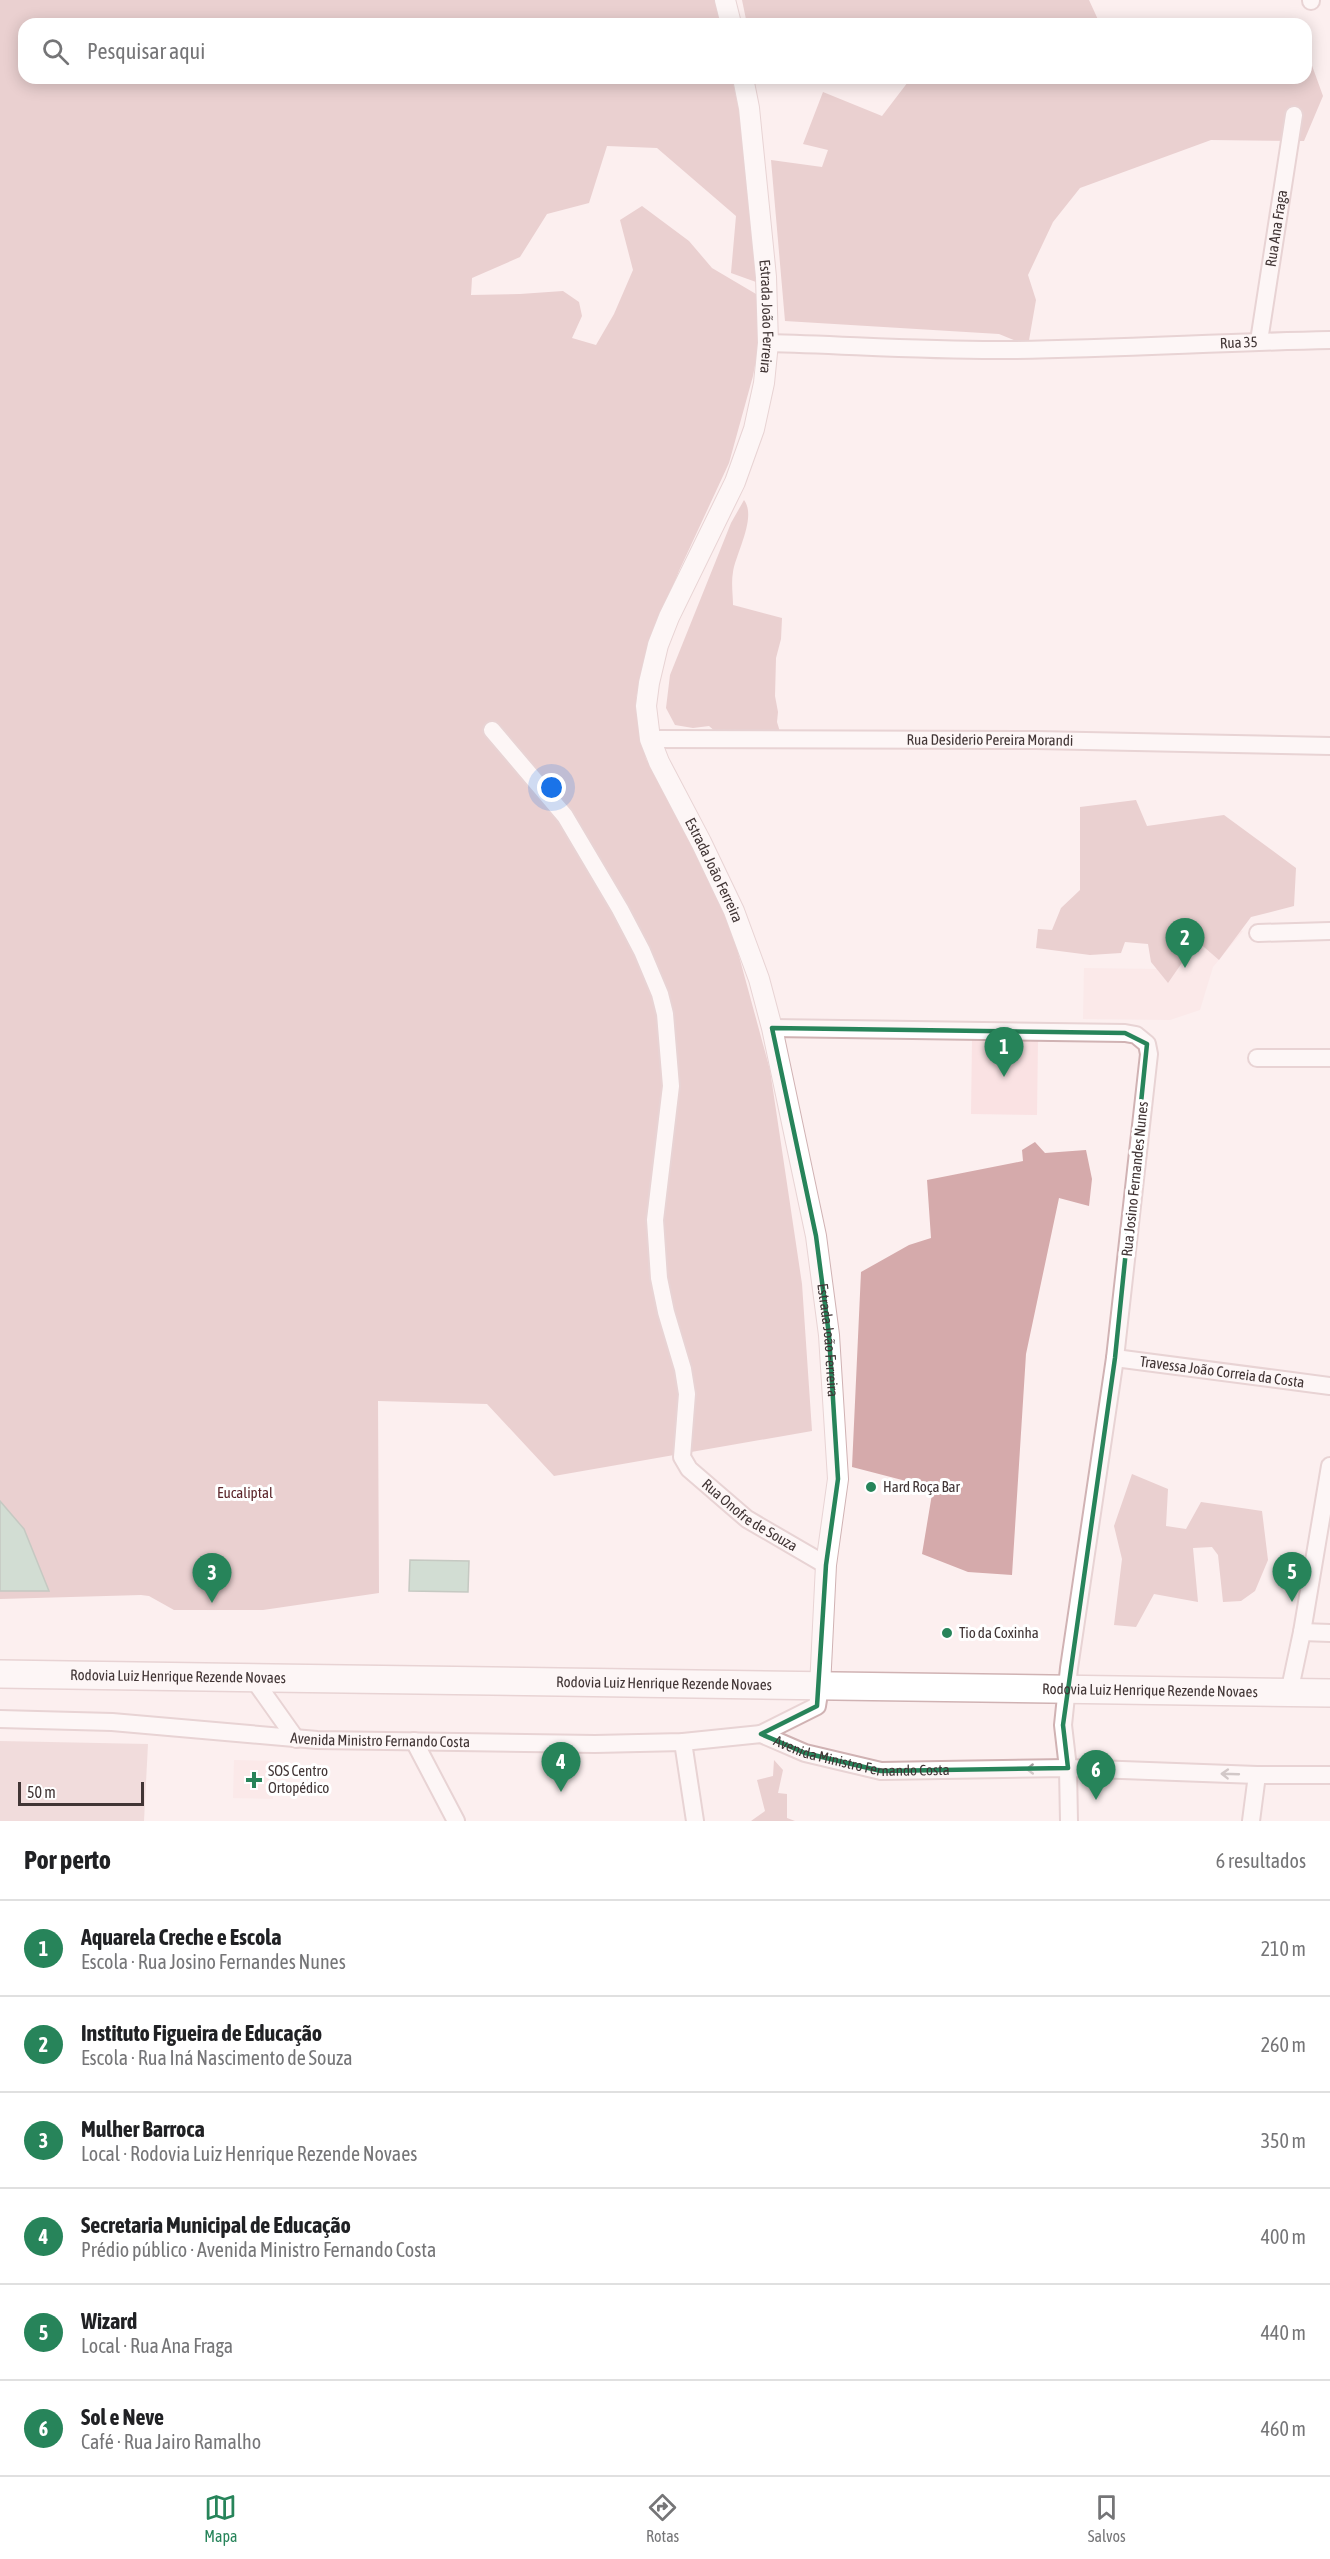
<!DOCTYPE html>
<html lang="pt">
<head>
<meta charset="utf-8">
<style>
	:root { --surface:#fff; --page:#f2f2f2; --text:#202124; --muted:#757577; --line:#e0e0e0; --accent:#27845a }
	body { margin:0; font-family:"Asap Condensed",sans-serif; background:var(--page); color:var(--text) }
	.scale { position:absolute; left:18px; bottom:15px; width:126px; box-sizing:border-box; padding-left:6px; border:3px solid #413535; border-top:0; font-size:16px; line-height:21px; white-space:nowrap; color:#413535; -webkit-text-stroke:4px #fff; paint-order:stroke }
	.you { position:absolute; left:552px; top:788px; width:21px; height:21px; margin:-15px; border:4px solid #fff; border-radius:50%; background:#1a73e8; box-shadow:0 0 0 9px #1a73e833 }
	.badge { display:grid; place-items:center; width:39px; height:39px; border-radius:50%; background:var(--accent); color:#fff; font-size:20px; font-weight:700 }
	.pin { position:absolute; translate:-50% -50px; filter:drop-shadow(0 2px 3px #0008) }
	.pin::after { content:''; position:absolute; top:32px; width:21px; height:18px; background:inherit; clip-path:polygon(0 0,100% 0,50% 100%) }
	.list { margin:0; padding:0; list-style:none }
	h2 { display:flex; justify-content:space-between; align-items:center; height:78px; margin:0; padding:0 24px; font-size:26px }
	h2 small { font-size:20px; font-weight:400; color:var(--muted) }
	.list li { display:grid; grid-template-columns:39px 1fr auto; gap:18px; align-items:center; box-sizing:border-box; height:96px; padding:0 24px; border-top:2px solid var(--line) }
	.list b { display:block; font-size:22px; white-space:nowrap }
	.list p { margin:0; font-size:20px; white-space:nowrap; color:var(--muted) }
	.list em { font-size:20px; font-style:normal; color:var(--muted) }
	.icon { flex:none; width:33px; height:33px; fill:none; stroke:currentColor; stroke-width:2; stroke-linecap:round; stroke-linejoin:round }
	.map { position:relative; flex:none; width:1330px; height:1821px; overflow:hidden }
	.search { position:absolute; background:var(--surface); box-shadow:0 3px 15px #0003; left:18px; right:18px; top:18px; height:66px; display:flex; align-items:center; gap:15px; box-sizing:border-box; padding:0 21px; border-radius:18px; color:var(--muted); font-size:22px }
	.sheet { height:654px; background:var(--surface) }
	nav { display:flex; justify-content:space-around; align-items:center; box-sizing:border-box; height:84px; border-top:2px solid var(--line); background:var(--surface); font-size:16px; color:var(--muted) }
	nav a { display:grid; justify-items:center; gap:3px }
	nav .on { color:var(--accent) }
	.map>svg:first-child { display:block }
</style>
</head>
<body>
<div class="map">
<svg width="1330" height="1821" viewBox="0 0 1330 1821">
	<rect width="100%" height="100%" fill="#fcefef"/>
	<path fill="#fae2e3" d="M 1185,918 L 1243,931 L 1213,967 L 1200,1010 L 1170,1020 L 1083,1019 L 1084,968 L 1157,969 Z
		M 972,1039 L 1038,1040 L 1037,1115 L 971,1114 Z
		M 234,1760 L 274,1761 L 273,1799 L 233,1798 Z"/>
	<path fill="#e4c6c6" d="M 0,1741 L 148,1744 L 144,1821 L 0,1821 Z"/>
	<path fill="#d5aaab" d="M 0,0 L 715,0 L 720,24 L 24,24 L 24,78 L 732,78 L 741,120 L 756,282 L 731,273 L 736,216 L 657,148 L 607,146 L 589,203 L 547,214 L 520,257 L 472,278 L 471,295 L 520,294 L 563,291 L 579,302 L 582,316 L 572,338 L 596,345 L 614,314 L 633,270 L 620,220 L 642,206 L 689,241 L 712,268 L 756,294 L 760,339 L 753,376 L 729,463 L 679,571 L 649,645 L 636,698 L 646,759 L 688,831 L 730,923 L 770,1070 L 802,1284 L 812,1431 L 554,1476 L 487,1404 L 378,1401 L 379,1593 L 263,1610 L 174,1610 L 149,1596 L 141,1595 L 0,1599 L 0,1591 L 49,1591 L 24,1529 L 0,1501 Z
		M 742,0 L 1089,0 L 1100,24 L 747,24 Z
		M 1306,49 L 1323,96 L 1304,141 L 1211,140 L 1080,188 L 1053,222 L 1028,275 L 1036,300 L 1028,346 L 999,334 L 785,321 L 771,160 L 822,167 L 828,150 L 803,144 L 823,92 L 882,116 L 911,78 L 1306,78 Z
		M 744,500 C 757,517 736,553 733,572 C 731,583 733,595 733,605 L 782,618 L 781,639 L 776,658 L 775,696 L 778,712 L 777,722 L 780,732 L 716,732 L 709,726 L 693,728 L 675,725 L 666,708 L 670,675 L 731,523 Z
		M 1136,800 L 1147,826 L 1224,815 L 1296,868 L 1294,906 L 1251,917 L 1219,960 L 1197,941 L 1168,983 L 1151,962 L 1148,944 L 1125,942 L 1121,953 L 1090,955 L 1036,948 L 1038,929 L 1052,930 L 1061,908 L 1080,890 L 1080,807 Z
		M 1035,1142 L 1045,1153 L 1086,1150 L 1092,1179 L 1089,1206 L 1059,1198 L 1026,1354 L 1012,1575 L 968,1572 L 922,1554 L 933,1488 L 852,1467 L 861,1272 L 909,1245 L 931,1238 L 927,1180 L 1023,1161 L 1022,1150 Z
		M 1132,1474 L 1168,1489 L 1166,1526 L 1186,1529 L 1201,1502 L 1262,1511 L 1268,1560 L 1255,1591 L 1241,1601 L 1223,1602 L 1218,1555 L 1212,1547 L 1193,1548 L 1198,1602 L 1154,1594 L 1136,1627 L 1114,1625 L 1122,1559 L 1114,1526 Z
		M 774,1760 L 783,1770 L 778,1793 L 787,1794 L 787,1818 L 795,1821 L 751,1821 L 765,1811 L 757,1780 L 773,1776 Z"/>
	<path fill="#a1c7b1" stroke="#849b8c" stroke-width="1.5" d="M 0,1501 L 24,1529 L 49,1591 L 0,1591 Z
		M 410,1560 L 469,1561 L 468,1592 L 409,1591 Z"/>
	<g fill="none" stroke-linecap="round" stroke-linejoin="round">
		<g stroke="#d0b2b3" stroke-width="20">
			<g id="minor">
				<path d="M 1311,1 L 1311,0"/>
				<path id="s1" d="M 1259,341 L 1294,115"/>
				<path id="s2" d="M 768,343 C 849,345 930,351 1010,350 C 1117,349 1223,342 1330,340"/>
				<path id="s3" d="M 492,730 L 565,816 L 620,909 L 642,951 L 660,994 L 665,1014 L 671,1086 L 655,1220 L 659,1278 L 666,1312 L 683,1369 L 687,1394 L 682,1457 L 689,1469 L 747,1519 L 826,1565"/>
				<path id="s4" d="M 650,739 L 1036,740 L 1330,746"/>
				<path d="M 1258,933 L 1330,931"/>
				<path d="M 772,1028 L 1125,1033 L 1136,1035 L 1147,1044 L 1149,1054 L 1115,1358 L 1069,1668 L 1063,1725 L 1068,1768 L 1069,1821"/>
				<path d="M 1257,1058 L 1330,1058"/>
				<path id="s5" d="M 1115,1358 L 1330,1386"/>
				<path d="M 1302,1632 L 1330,1633"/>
				<path d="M 252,1677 L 296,1739"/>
				<path d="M 1289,1693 L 1302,1632 L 1330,1466"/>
				<path id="s6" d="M 0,1719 L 112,1722 L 317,1740 L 595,1744 L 683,1742 L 761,1734 L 805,1753 L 881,1771 L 1068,1768 L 1257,1775 L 1330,1775"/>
				<path d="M 761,1734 L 817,1706 L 820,1687"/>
				<path d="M 414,1741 L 456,1821"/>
				<path d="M 683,1742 L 695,1821"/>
				<path d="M 1251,1821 L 1257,1775"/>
			</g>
		</g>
		<g stroke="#d0b2b3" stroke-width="22">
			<g id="tertiary">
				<path d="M 725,0 L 731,24"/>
				<path id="s7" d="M 743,78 L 749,108 L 766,277 L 768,343 L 764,383 L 754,429 L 735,482 L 669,617 L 658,645 L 649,683 L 646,706 L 650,739 L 659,762 L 701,842 L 734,911 L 759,979 L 772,1028 L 816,1236 L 829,1335 L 838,1479 L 826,1565 L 820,1687"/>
			</g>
		</g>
		<g stroke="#d0b2b3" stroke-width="30">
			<g id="trunk">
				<path id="s8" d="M 0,1674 L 1330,1693"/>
			</g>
		</g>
		<use href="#minor" stroke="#fff" stroke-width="16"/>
		<use href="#tertiary" stroke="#fff" stroke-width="20"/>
		<use href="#trunk" stroke="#fff" stroke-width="27"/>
	</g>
	<defs><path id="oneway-shaft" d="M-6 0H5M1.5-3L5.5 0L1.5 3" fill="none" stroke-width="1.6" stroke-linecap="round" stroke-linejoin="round" transform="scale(1.5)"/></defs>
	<g stroke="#a09a9a">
		<use href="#oneway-shaft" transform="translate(1035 1769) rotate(179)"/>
		<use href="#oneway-shaft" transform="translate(1230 1774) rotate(-178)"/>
	</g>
	<path d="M0 0H1330V1821H0ZM 772,1028 L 1125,1033 L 1147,1044 L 1115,1358 L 1063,1725 L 1068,1768 L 881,1771 L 805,1753 L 761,1734 L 817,1706 L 826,1565 L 838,1479 L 829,1335 L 816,1236 Z" fill="#fcefef" fill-opacity=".55" fill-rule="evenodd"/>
	<path fill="none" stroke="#27845a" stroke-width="4.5" stroke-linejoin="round" d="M 772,1028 L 1125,1033 L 1147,1044 L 1115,1358 L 1063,1725 L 1068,1768 L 881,1771 L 805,1753 L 761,1734 L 817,1706 L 826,1565 L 838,1479 L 829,1335 L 816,1236 Z"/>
	<g fill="#27845a" stroke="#fff" stroke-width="2">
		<circle cx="871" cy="1487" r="6"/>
		<circle cx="947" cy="1633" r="6"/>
		<path d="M251 1771h6v6h6v6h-6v6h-6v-6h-6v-6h6z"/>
	</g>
	<g text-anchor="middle" stroke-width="6" stroke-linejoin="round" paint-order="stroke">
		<g font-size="15" fill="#413535" stroke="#fff">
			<text dy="5" stroke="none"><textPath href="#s1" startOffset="114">Rua Ana Fraga</textPath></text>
			<text dy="5" stroke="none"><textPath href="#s7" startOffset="240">Estrada João Ferreira</textPath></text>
			<text dy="5" stroke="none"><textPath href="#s2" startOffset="471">Rua 35</textPath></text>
			<text dy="5" stroke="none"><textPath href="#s4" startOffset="340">Rua Desiderio Pereira Morandi</textPath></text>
			<text dy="5" stroke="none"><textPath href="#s7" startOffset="832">Estrada João Ferreira</textPath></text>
			<text transform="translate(1135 1179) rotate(-84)" y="5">Rua Josino Fernandes Nunes</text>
			<text dy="5" stroke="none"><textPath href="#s7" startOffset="1318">Estrada João Ferreira</textPath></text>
			<text dy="5" stroke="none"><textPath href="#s5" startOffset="108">Travessa João Correia da Costa</textPath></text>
			<text dy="5" stroke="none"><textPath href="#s3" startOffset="874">Rua Onofre de Souza</textPath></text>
			<text dy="5" stroke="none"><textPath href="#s8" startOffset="178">Rodovia Luiz Henrique Rezende Novaes</textPath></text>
			<text dy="5" stroke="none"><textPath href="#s8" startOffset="664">Rodovia Luiz Henrique Rezende Novaes</textPath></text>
			<text dy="5" stroke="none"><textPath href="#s8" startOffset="1150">Rodovia Luiz Henrique Rezende Novaes</textPath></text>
			<text dy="5" stroke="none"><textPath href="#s6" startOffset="381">Avenida Ministro Fernando Costa</textPath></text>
			<text dy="5" stroke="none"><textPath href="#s6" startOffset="867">Avenida Ministro Fernando Costa</textPath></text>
		</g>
		<g font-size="15" fill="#413535" stroke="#fff" text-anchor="start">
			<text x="883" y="1492">Hard Roça Bar</text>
			<text x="959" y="1638">Tio da Coxinha</text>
			<text x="268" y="1776">SOS Centro<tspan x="268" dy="17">Ortopédico</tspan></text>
		</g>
		<g font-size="15" fill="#5d272c" stroke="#fff">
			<text x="245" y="1498">Eucaliptal</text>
		</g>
	</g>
</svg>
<div class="scale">50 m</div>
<div class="you"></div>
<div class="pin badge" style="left:1004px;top:1077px">1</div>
<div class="pin badge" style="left:1185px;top:968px">2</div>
<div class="pin badge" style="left:212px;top:1603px">3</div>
<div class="pin badge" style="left:561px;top:1792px">4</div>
<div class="pin badge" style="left:1292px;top:1602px">5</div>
<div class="pin badge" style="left:1096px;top:1800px">6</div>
<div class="search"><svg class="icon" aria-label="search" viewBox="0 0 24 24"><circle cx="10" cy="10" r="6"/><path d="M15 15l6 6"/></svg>Pesquisar aqui</div>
</div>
<section class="sheet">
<h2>Por perto<small>6 resultados</small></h2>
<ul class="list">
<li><span class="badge">1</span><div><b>Aquarela Creche e Escola</b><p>Escola · Rua Josino Fernandes Nunes</p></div><em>210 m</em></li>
<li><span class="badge">2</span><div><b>Instituto Figueira de Educação</b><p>Escola · Rua Iná Nascimento de Souza</p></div><em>260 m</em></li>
<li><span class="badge">3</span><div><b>Mulher Barroca</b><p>Local · Rodovia Luiz Henrique Rezende Novaes</p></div><em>350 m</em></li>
<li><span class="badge">4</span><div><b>Secretaria Municipal de Educação</b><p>Prédio público · Avenida Ministro Fernando Costa</p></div><em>400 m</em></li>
<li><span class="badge">5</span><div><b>Wizard</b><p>Local · Rua Ana Fraga</p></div><em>440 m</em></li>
<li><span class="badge">6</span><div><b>Sol e Neve</b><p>Café · Rua Jairo Ramalho</p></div><em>460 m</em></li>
</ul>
</section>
<nav>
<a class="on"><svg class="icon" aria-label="map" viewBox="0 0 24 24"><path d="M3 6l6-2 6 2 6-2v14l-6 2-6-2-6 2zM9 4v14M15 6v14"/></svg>Mapa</a>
<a><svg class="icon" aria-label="directions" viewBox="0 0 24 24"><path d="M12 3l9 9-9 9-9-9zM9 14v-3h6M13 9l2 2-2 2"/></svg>Rotas</a>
<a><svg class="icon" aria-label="saved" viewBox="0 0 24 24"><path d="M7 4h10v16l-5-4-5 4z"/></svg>Salvos</a>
</nav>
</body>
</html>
